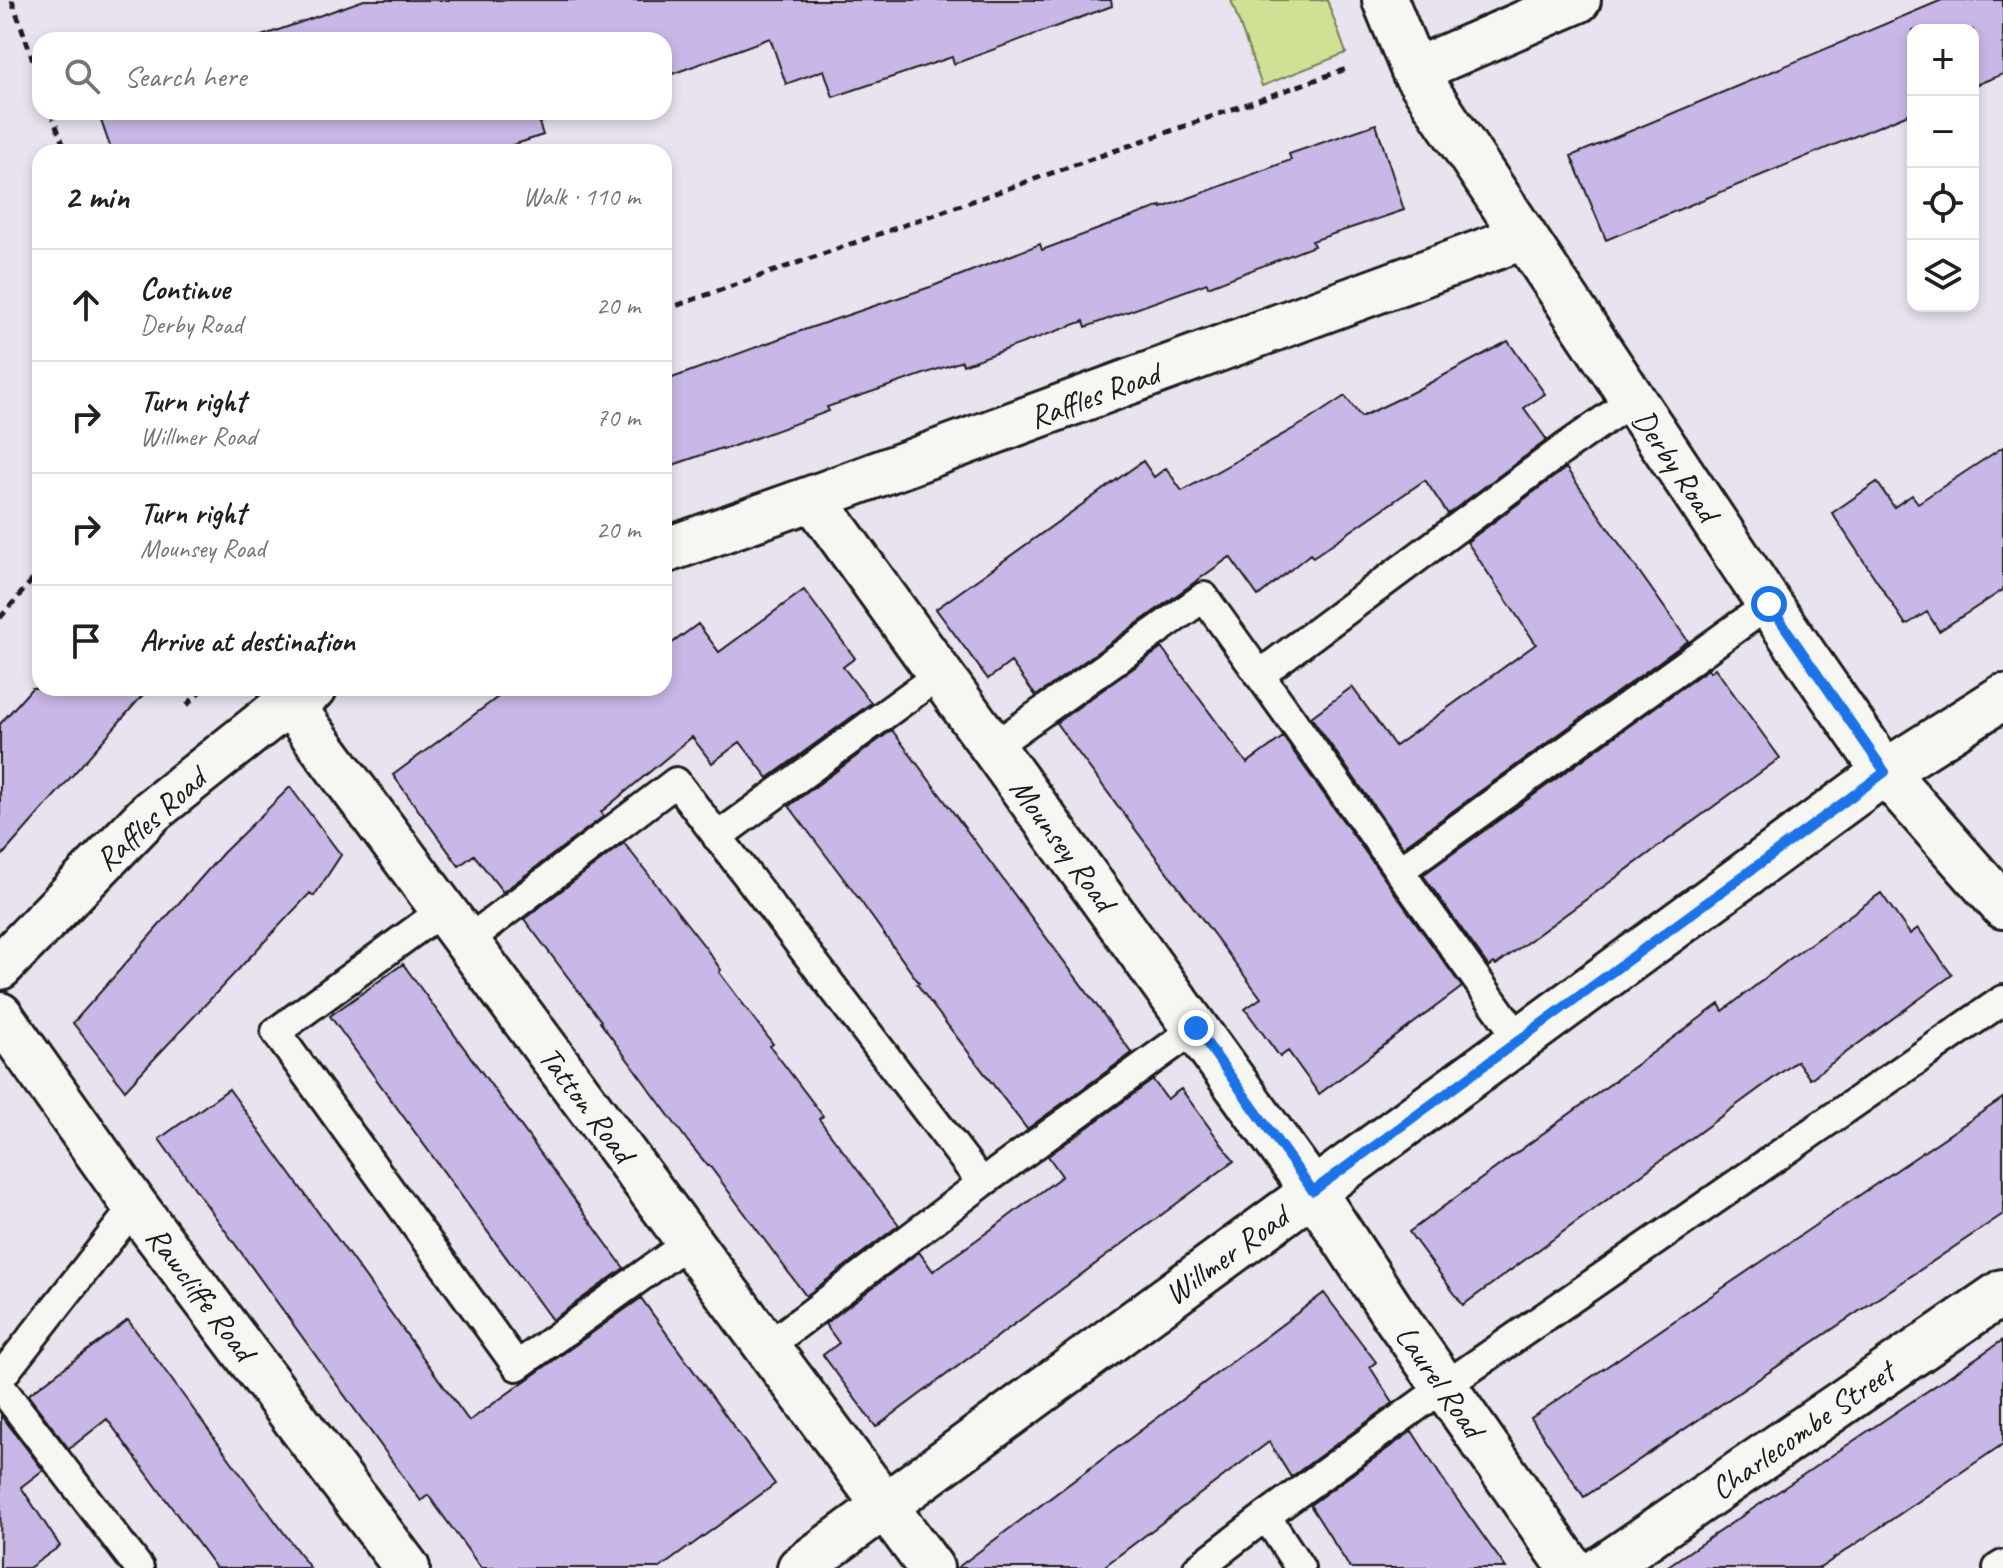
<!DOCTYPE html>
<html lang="en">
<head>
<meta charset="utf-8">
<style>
	:root { --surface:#fff; --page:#f6f6f6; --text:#202124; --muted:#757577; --line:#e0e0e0 }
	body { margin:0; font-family:Caveat,sans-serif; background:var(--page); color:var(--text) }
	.controls { position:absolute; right:24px; top:24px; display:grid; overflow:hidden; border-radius:16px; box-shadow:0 4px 12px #0003 }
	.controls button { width:72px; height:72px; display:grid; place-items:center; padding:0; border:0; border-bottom:2px solid var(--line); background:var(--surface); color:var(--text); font:40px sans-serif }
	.stop { position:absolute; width:24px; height:24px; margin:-18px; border:6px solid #1a73e8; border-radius:50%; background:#fff }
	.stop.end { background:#1a73e8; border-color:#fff; box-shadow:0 2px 8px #0008 }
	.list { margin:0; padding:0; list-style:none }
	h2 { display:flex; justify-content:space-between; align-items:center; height:104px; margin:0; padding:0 32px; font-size:34px }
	h2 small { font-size:26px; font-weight:400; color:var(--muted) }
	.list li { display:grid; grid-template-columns:52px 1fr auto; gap:24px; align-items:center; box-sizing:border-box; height:112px; padding:0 32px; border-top:2px solid var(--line) }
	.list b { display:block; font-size:30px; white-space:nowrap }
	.list p { margin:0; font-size:26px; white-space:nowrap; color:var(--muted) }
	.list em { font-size:26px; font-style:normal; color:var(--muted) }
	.icon { flex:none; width:44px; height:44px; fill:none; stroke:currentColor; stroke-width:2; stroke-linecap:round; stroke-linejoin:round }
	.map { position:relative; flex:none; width:2003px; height:1568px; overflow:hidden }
	.search { position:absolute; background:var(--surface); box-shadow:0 4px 12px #0003; left:32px; top:32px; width:640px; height:88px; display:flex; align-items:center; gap:20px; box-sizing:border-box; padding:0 28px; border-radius:24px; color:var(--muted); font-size:30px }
	.panel { position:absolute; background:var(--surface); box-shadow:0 4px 12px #0003; left:32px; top:144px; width:640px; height:552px; border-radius:24px }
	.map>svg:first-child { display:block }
</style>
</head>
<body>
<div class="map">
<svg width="2003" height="1568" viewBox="0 0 2003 1568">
	<rect width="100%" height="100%" fill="#e8e3ef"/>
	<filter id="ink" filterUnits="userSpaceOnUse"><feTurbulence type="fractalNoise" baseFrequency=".0125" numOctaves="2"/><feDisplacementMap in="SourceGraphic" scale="16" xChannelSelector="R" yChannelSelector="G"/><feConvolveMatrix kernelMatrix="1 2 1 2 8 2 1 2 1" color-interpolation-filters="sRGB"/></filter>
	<g filter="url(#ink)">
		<path fill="#d0e195" stroke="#767e58" stroke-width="2" d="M 1231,0 L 1327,0 L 1346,53 L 1262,86 Z"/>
		<path fill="#c8b7e7" stroke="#1c1c1c" stroke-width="2" d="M 364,0 L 1111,0 L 1112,6 L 954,64 L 952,57 L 833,97 L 824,70 L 786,84 L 770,38 L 664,77 L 664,40 L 250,40 Z
			M 1942,0 L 2003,0 L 2003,74 L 1973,86 L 1973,30 L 1913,30 L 1913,112 L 1606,240 L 1571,156 Z
			M 98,112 L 568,112 L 539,123 L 543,135 L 492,152 L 112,152 Z
			M 1376,124 L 1404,210 L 1312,241 L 1314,246 L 1208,287 L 1207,283 L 1086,327 L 1084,321 L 963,365 L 962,361 L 827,407 L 829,411 L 723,450 L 722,448 L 664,468 L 664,381 L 792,334 L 933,286 L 1040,244 L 1042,250 L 1161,206 L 1162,208 L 1291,160 L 1289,154 Z
			M 1508,341 L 1545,394 L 1524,408 L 1547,440 L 1448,514 L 1425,480 L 1313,557 L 1310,554 L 1258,596 L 1230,557 L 1036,696 L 1011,662 L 988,679 L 936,609 L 1143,461 L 1154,477 L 1166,468 L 1182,491 L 1307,421 L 1345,396 L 1361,417 L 1411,393 Z
			M 2003,447 L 2003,590 L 1939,631 L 1927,612 L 1906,625 L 1832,513 L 1877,482 L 1894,507 L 1912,495 L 1918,503 Z
			M 1566,468 L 1688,641 L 1403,847 L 1311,717 L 1352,687 L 1395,746 L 1536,644 L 1467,542 Z
			M 804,590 L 855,658 L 843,667 L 871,703 L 768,778 L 740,742 L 712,763 L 692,737 L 601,812 L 604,816 L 503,892 L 474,855 L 459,866 L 393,775 L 510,688 L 664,688 L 664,649 L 698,624 L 719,652 Z
			M 1162,648 L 1247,763 L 1283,737 L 1462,987 L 1319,1094 L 1288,1051 L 1280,1057 L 1245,1009 L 1261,998 L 1056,723 Z
			M 1715,668 L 1780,758 L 1496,965 L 1494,963 L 1489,967 L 1423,875 L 1708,669 L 1710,672 Z
			M 32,688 L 149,688 L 0,858 L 0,724 Z
			M 892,730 L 1132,1053 L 1027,1129 L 933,1006 L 917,984 L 919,983 L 859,899 L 789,806 Z
			M 290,787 L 341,855 L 314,896 L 310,893 L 125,1090 L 73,1023 L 223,853 Z
			M 624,843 L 705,947 L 721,970 L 719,972 L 773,1044 L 770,1046 L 823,1116 L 819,1119 L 899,1225 L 806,1296 L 709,1165 L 708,1166 L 689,1143 L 600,1022 L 601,1021 L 524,919 Z
			M 1881,893 L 1910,934 L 1918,928 L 1952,975 L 1810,1079 L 1797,1061 L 1463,1305 L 1409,1232 L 1719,1004 L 1723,1011 L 1796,954 Z
			M 403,964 L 624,1268 L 552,1320 L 330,1016 Z
			M 1153,1080 L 1167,1099 L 1181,1089 L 1234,1161 L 876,1427 L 823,1355 L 839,1343 L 825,1324 L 919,1252 L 933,1271 L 1000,1223 L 1062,1176 L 1048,1156 Z
			M 229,1089 L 469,1421 L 641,1298 L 775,1484 L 660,1568 L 481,1568 L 428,1495 L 421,1501 L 159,1139 Z
			M 2003,1098 L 2003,1214 L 1584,1497 L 1531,1418 Z
			M 1324,1293 L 1376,1362 L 1370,1367 L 1393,1403 L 1291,1477 L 1269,1442 L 1102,1568 L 957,1568 Z
			M 128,1320 L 270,1514 L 310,1568 L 216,1568 L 107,1419 L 69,1449 L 28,1395 Z
			M 2003,1340 L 2003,1444 L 1820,1568 L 1665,1568 Z
			M 1,1415 L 43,1470 L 21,1487 L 60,1546 L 29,1568 L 0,1568 Z
			M 1412,1431 L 1444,1481 L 1506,1568 L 1350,1568 L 1310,1505 Z"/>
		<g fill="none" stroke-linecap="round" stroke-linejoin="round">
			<g stroke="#1c1c1c" stroke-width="34">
				<path id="service" d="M 1259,675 L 1566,447 L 1633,400
					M 993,747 L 1204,597 L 1520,1040
					M 717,837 L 940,674
					M 1399,871 L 1769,604
					M 443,910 L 276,1032 L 517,1366 L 689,1242
					M 466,942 L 676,782 L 982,1183 L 767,1347
					M 982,1183 L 1196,1028
					M 0,1378 L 135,1206
					M 0,1386 L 139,1568
					M 1266,1516 L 1300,1568
					M 1198,1568 L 1266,1516 L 1445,1386 L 2003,1000
					M 1998,1568 L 2003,1565"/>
			</g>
			<g stroke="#1c1c1c" stroke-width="50">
				<path id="minor" d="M 1385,0 L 1414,71 L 1769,604 L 1885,772 L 2003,906
					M 1414,71 L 1578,0
					M 813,498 L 1313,1191 L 1391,1310 L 1571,1568
					M 664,551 L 813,498 L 1523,237
					M 289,702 L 931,1568
					M 0,967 L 152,811 L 289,702 L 314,688
					M 0,1015 L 135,1206 L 407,1568
					M 800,1568 L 1885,772 L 2003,697
					M 1602,1568 L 2003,1292"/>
			</g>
			<path stroke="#1c1c1c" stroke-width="5" stroke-dasharray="8 6" stroke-linecap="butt" d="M 12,0 L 40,80
				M 51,112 L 66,152
				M 664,310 L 1349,68
				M 0,618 L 40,571
				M 187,705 L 203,688"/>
			<use href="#service" stroke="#f6f6f2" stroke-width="28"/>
			<use href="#minor" stroke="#f6f6f2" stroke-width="44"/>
		</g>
	</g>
	<g fill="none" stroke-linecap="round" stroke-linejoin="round" filter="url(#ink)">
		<path stroke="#1a73e8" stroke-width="10" d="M 1196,1028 L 1313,1191 L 1885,772 L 1769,604"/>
	</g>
	<g text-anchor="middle" stroke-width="6" stroke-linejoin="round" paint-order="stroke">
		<g font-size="32" fill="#1c1c1c" stroke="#f6f6f2">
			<text transform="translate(1094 395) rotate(-20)" y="11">Raffles Road</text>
			<text transform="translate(1676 465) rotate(56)" y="11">Derby Road</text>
			<text transform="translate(150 819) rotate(-42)" y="11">Raffles Road</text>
			<text transform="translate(1063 844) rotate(54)" y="11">Mounsey Road</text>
			<text transform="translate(587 1104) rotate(53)" y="11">Tatton Road</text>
			<text transform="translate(1226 1255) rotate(-36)" y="11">Willmer Road</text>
			<text transform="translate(201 1293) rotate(53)" y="11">Rawcliffe Road</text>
			<text transform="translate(1440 1381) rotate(55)" y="11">Laurel Road</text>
			<text transform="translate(1802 1430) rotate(-35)" y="11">Charlecombe Street</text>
		</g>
	</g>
</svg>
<div class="controls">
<button>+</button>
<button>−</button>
<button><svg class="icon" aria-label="locate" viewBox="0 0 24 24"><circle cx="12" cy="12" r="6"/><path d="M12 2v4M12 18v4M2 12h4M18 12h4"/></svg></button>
<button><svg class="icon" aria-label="layers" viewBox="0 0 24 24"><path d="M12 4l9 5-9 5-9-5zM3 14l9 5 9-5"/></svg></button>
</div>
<div class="stop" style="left:1769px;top:604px"></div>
<div class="stop end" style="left:1196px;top:1028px"></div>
<div class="search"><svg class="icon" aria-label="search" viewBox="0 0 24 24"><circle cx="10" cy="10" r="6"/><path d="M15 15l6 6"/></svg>Search here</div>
<section class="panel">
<h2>2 min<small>Walk · 110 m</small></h2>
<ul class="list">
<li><svg class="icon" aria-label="ahead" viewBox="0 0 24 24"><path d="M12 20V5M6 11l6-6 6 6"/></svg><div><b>Continue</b><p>Derby Road</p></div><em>20 m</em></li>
<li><svg class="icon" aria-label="right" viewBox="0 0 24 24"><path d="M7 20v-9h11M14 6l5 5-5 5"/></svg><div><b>Turn right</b><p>Willmer Road</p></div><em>70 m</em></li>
<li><svg class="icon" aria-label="right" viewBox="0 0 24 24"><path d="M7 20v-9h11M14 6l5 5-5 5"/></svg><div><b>Turn right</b><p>Mounsey Road</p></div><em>20 m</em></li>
<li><svg class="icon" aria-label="arrive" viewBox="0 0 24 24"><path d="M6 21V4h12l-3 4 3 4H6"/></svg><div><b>Arrive at destination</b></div></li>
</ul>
</section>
</div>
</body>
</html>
